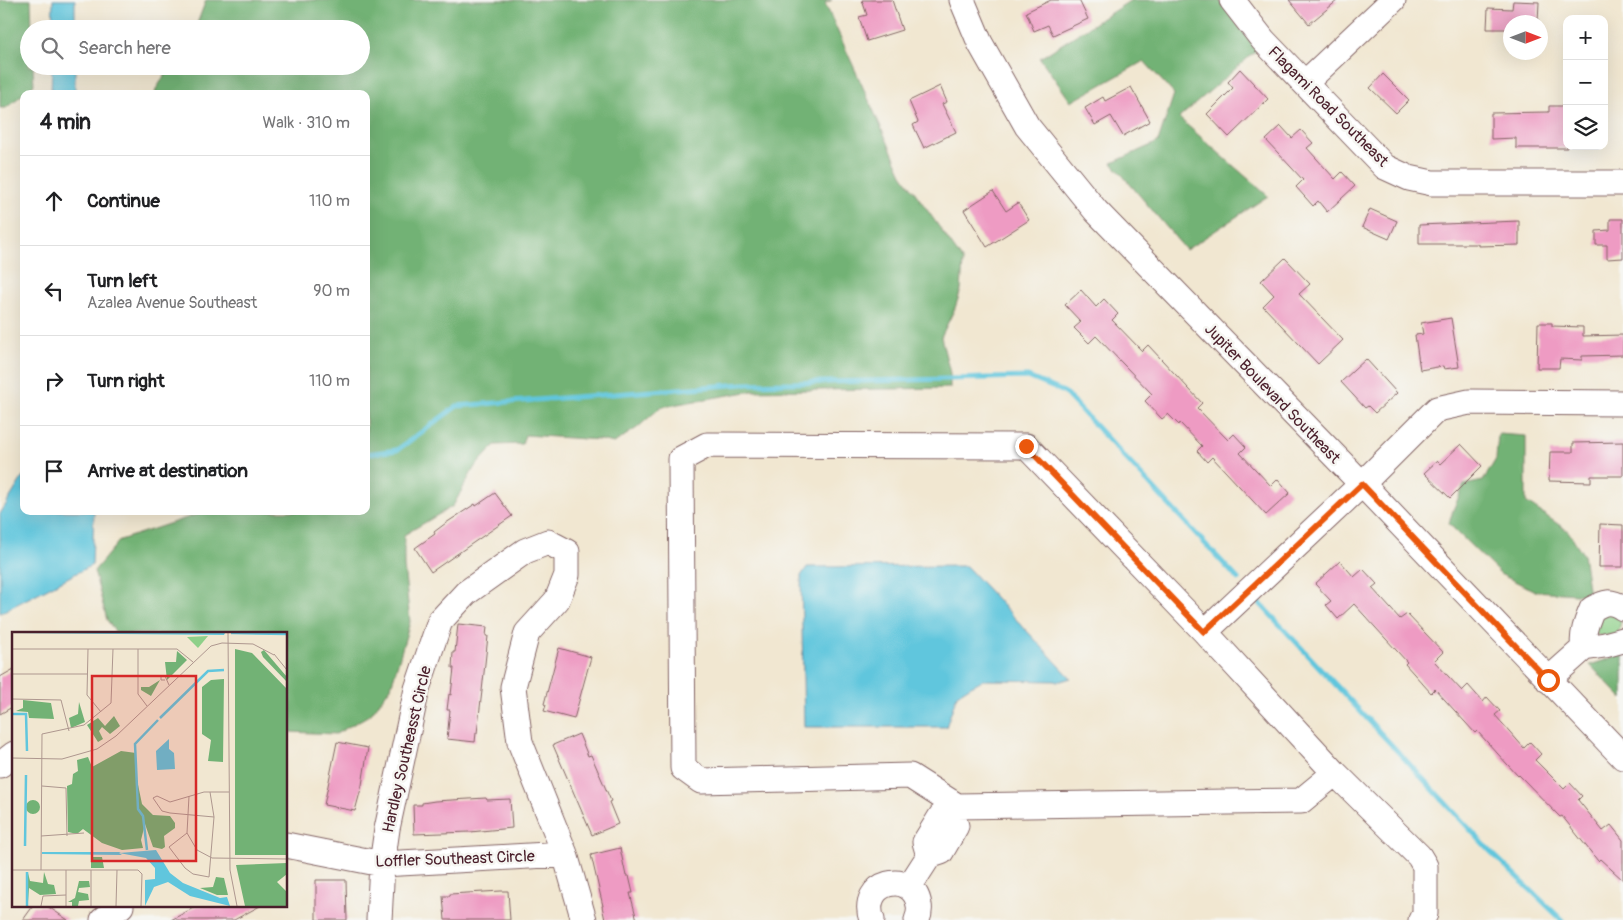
<!DOCTYPE html>
<html lang="en">
<head>
<meta charset="utf-8">
<style>
	:root { --surface:#fff; --page:#f6f6f6; --text:#202124; --muted:#757577; --line:#e0e0e0 }
	body { margin:0; font-family:Pangolin,sans-serif; background:var(--page); color:var(--text) }
	.controls { position:absolute; right:15px; top:15px; display:grid; overflow:hidden; border-radius:10px; box-shadow:0 5px 20px #0002 }
	.controls button { width:45px; height:45px; display:grid; place-items:center; padding:0; border:0; border-bottom:1px solid var(--line); background:var(--surface); color:var(--text); font:25px sans-serif }
	.compass { position:absolute; left:1503px; top:15px; width:45px; height:45px; border-radius:50%; background:var(--surface); box-shadow:0 5px 20px #0002; rotate:90deg }
	.stop { position:absolute; width:15px; height:15px; margin:-11px; border:4px solid #ea580c; border-radius:50%; background:#fff }
	.stop.end { background:#ea580c; border-color:#fff; box-shadow:0 1px 5px #0008 }
	.list { margin:0; padding:0; list-style:none }
	h2 { display:flex; justify-content:space-between; align-items:center; height:65px; margin:0; padding:0 20px; font-size:21px }
	h2 small { font-size:16px; font-weight:400; color:var(--muted) }
	.list li { display:grid; grid-template-columns:32px 1fr auto; gap:15px; align-items:center; box-sizing:border-box; height:90px; padding:0 20px; border-top:1px solid var(--line) }
	.list b { display:block; font-size:19px; white-space:nowrap }
	.list p { margin:0; font-size:16px; white-space:nowrap; color:var(--muted) }
	.list em { font-size:16px; font-style:normal; color:var(--muted) }
	.icon { flex:none; width:28px; height:28px; fill:none; stroke:currentColor; stroke-width:2; stroke-linecap:round; stroke-linejoin:round }
	.map { position:relative; flex:none; width:1623px; height:920px; overflow:hidden }
	.search { position:absolute; background:var(--surface); box-shadow:0 5px 20px #0002; left:20px; top:20px; width:350px; height:55px; display:flex; align-items:center; gap:12px; box-sizing:border-box; padding:0 18px; border-radius:28px; color:var(--muted); font-size:19px }
	.panel { position:absolute; background:var(--surface); box-shadow:0 5px 20px #0002; left:20px; top:90px; width:350px; height:425px; border-radius:10px }
	.map>svg:first-child { display:block }
</style>
</head>
<body>
<div class="map">
<svg width="1623" height="920" viewBox="0 0 1623 920">
	<rect width="100%" height="100%" fill="#f6f6f2"/>
	<filter id="ink" filterUnits="userSpaceOnUse"><feTurbulence type="fractalNoise" baseFrequency=".02" numOctaves="2"/><feDisplacementMap in="SourceGraphic" scale="10" xChannelSelector="R" yChannelSelector="G"/><feConvolveMatrix kernelMatrix="1 2 1 2 8 2 1 2 1" color-interpolation-filters="sRGB"/></filter>
	<filter id="wash" filterUnits="userSpaceOnUse"><feTurbulence type="fractalNoise" baseFrequency=".0096" numOctaves="4" result="noise"/><feDisplacementMap in="SourceGraphic" scale="20" xChannelSelector="R" yChannelSelector="G"/><feGaussianBlur stdDeviation="1.12" result="paint"/><feColorMatrix in="noise" values="0 0 0 0 0 0 0 0 0 0 0 0 0 0 0 0 0 1.4 0 .05"/><feComposite in="paint" operator="in"/></filter>
	<g filter="url(#wash)">
		<rect width="100%" height="100%" fill="#f1e7d1"/>
		<path fill="#8ed089" stroke="#6c785a" d="M 1617,612 L 1621,621 L 1618,634 L 1600,636 L 1595,633 L 1598,613 Z"/>
		<path fill="#72b275" stroke="#5e6850" d="M 0,0 L 31,0 L 32,29 L 29,29 L 29,66 L 33,66 L 34,85 L 6,108 L 0,108 Z
			M 206,0 L 832,0 L 825,3 L 902,174 L 963,261 L 961,290 L 955,308 L 941,337 L 950,373 L 950,388 L 752,391 L 661,407 L 637,428 L 614,443 L 600,440 L 525,435 L 522,444 L 495,445 L 474,468 L 453,506 L 404,535 L 404,566 L 410,622 L 391,687 L 371,714 L 336,734 L 289,732 L 286,729 L 286,634 L 221,634 L 219,630 L 204,634 L 117,634 L 107,620 L 94,571 L 120,540 L 208,511 L 366,511 L 366,94 L 155,94 L 156,89 L 171,66 L 361,66 L 361,29 L 195,29 Z
			M 1131,0 L 1219,0 L 1257,50 L 1179,118 L 1268,196 L 1186,250 L 1112,163 L 1158,142 L 1174,94 L 1144,61 L 1071,102 L 1040,58 Z
			M 1498,434 L 1526,436 L 1526,502 L 1568,531 L 1583,554 L 1589,595 L 1535,591 L 1500,574 L 1449,524 L 1453,510 L 1464,485 L 1483,481 L 1496,459 Z
			M 1623,654 L 1623,699 L 1590,665 Z"/>
		<path fill="#60c6dd" stroke="#557284" d="M 53,0 L 75,0 L 75,29 L 52,29 Z
			M 52,66 L 75,66 L 75,94 L 51,94 Z
			M 24,475 L 24,511 L 94,511 L 92,565 L 0,613 L 0,514 Z
			M 966,566 L 1071,678 L 1061,681 L 983,680 L 971,686 L 957,695 L 946,727 L 804,727 L 801,576 L 807,567 Z"/>
		<g fill="none" stroke-linecap="round" stroke-linejoin="round">
			<path stroke="#60c6dd" stroke-width="5" d="M 366,454 L 397,450 L 457,406 L 743,384 L 1028,377 L 1064,392 L 1238,579
				M 1255,598 L 1491,852 L 1562,920"/>
		</g>
		<g id="blocks">
			<path fill="#ee9bc3" d="M 862,0 L 892,0 L 902,30 L 867,41 L 859,17 L 867,15 Z
				M 1051,0 L 1079,0 L 1088,19 L 1053,35 L 1048,25 L 1034,31 L 1026,12 Z
				M 1289,0 L 1338,0 L 1309,24 Z
				M 1513,1 L 1539,2 L 1538,22 L 1510,22 L 1510,29 L 1487,29 L 1488,8 L 1512,9 Z
				M 1240,69 L 1268,99 L 1229,137 L 1207,114 L 1233,88 L 1228,82 Z
				M 1383,74 L 1409,100 L 1396,113 L 1370,88 Z
				M 940,86 L 947,102 L 942,104 L 956,132 L 924,148 L 913,125 L 918,122 L 909,101 Z
				M 1131,87 L 1150,121 L 1123,136 L 1111,116 L 1095,125 L 1085,108 L 1103,97 L 1105,101 Z
				M 1549,106 L 1567,106 L 1567,148 L 1516,148 L 1516,138 L 1491,139 L 1491,113 L 1549,112 Z
				M 1281,126 L 1292,138 L 1301,130 L 1313,143 L 1307,148 L 1335,179 L 1342,172 L 1355,186 L 1327,212 L 1318,201 L 1313,206 L 1296,187 L 1303,180 L 1266,140 Z
				M 993,191 L 1006,211 L 1018,203 L 1029,220 L 987,247 L 964,210 Z
				M 1370,209 L 1397,221 L 1389,239 L 1362,227 Z
				M 1610,219 L 1623,219 L 1623,258 L 1607,259 L 1607,245 L 1596,245 L 1596,231 L 1610,230 Z
				M 1519,221 L 1519,245 L 1478,246 L 1478,244 L 1419,244 L 1419,225 Z
				M 1285,258 L 1310,284 L 1299,294 L 1343,340 L 1318,364 L 1263,306 L 1274,295 L 1261,281 Z
				M 1081,290 L 1096,307 L 1104,299 L 1118,314 L 1112,320 L 1142,351 L 1148,345 L 1202,403 L 1197,408 L 1228,440 L 1234,434 L 1246,447 L 1240,453 L 1271,486 L 1278,479 L 1290,493 L 1266,515 L 1212,457 L 1207,462 L 1197,451 L 1202,446 L 1180,423 L 1179,425 L 1168,414 L 1162,419 L 1145,401 L 1152,394 L 1096,336 L 1089,343 L 1074,328 L 1081,322 L 1065,305 Z
				M 1451,318 L 1459,367 L 1444,369 L 1443,366 L 1420,370 L 1415,335 L 1423,334 L 1421,323 Z
				M 1538,323 L 1552,323 L 1552,326 L 1583,327 L 1583,336 L 1623,335 L 1623,355 L 1582,356 L 1582,360 L 1560,359 L 1559,368 L 1537,368 Z
				M 1366,359 L 1397,393 L 1375,413 L 1368,406 L 1365,408 L 1341,382 Z
				M 1623,442 L 1623,476 L 1591,476 L 1591,482 L 1549,481 L 1550,452 L 1573,452 L 1573,443 Z
				M 1461,444 L 1482,466 L 1450,498 L 1424,473 L 1437,461 L 1440,464 Z
				M 495,493 L 512,516 L 431,572 L 415,548 L 435,534 L 434,532 L 446,523 L 475,504 L 476,506 Z
				M 1600,524 L 1623,525 L 1623,567 L 1599,567 Z
				M 1340,561 L 1354,577 L 1363,569 L 1377,584 L 1372,588 L 1400,619 L 1407,614 L 1443,652 L 1434,661 L 1462,691 L 1468,685 L 1483,702 L 1487,697 L 1500,711 L 1495,715 L 1524,748 L 1530,742 L 1541,754 L 1535,760 L 1564,789 L 1570,783 L 1582,796 L 1578,800 L 1603,831 L 1611,825 L 1623,840 L 1623,880 L 1600,859 L 1598,861 L 1562,816 L 1560,817 L 1519,775 L 1518,776 L 1477,731 L 1475,733 L 1435,689 L 1431,693 L 1405,664 L 1407,662 L 1354,604 L 1338,619 L 1326,605 L 1331,601 L 1315,584 Z
				M 458,624 L 487,627 L 486,636 L 488,636 L 482,691 L 477,733 L 476,733 L 475,742 L 447,739 L 450,710 L 447,710 L 449,694 L 451,695 L 454,668 L 452,668 L 453,652 L 455,652 Z
				M 559,648 L 591,657 L 574,719 L 544,711 L 546,705 L 544,704 Z
				M 14,669 L 14,706 L 0,714 L 0,677 Z
				M 579,734 L 588,756 L 591,755 L 605,787 L 611,801 L 609,802 L 618,824 L 592,835 L 553,745 Z
				M 337,742 L 368,748 L 362,785 L 355,811 L 324,805 Z
				M 486,798 L 487,800 L 510,799 L 512,828 L 470,832 L 414,834 L 413,805 L 422,805 L 422,803 L 435,801 Z
				M 620,848 L 626,876 L 629,876 L 633,893 L 630,893 L 637,920 L 605,920 L 602,906 L 603,906 L 591,855 Z
				M 316,880 L 346,880 L 347,920 L 316,920 Z
				M 501,891 L 508,891 L 510,920 L 445,920 L 443,896 L 450,896 L 450,894 Z
				M 33,906 L 47,906 L 68,920 L 23,920 Z
				M 197,906 L 260,906 L 234,920 L 171,920 Z"/>
		</g>
	</g>
	<g filter="url(#ink)">
		<use href="#blocks" fill-opacity="0" stroke="#846565" stroke-width="1"/>
		<g fill="none" stroke-linecap="round" stroke-linejoin="round">
			<g stroke="#846565" stroke-width="27">
				<path id="minor" d="M 962,0 L 980,43 L 1027,126 L 1096,211 L 1362,484 L 1623,757
					M 1232,0 L 1263,40 L 1385,167 L 1409,178 L 1432,183 L 1623,183
					M 1305,83 L 1393,0
					M 1205,632 L 1362,484 L 1437,409 L 1469,402 L 1623,403
					M 1584,648 C 1581,635 1587,621 1592,609 C 1605,602 1610,600 1623,608
					M 1548,680 L 1584,648 L 1605,645 L 1623,640
					M 0,765 L 14,754
					M 1335,773 L 1301,801 L 957,806 L 910,776 L 701,781 L 683,768 L 681,459 L 707,445 L 1026,446 L 1205,632 L 1335,773 L 1419,856 L 1425,866 L 1425,914 L 1421,920
					M 286,845 L 382,864 L 565,854
					M 929,856 L 925,842 L 941,816 L 952,814 L 957,806
					M 909,887 L 929,856 L 941,852 L 956,826 L 952,814
					M 103,920 L 121,906
					M 379,920 L 382,864 L 387,829 L 417,689 L 440,621 L 466,593 L 525,551 L 548,542 L 567,552 L 567,575 L 557,600 L 527,633 L 513,687 L 520,742 L 565,854 L 584,920
					M 872,920 C 858,881 913,868 919,905 C 920,910 919,915 917,920"/>
			</g>
			<use href="#minor" stroke="#fff" stroke-width="25"/>
		</g>
	</g>
	<g fill="none" stroke-linecap="round" stroke-linejoin="round" filter="url(#ink)">
		<path stroke="#ea580c" stroke-width="6" d="M 1026,446 L 1204,632 L 1362,484 L 1548,680"/>
	</g>
	<g text-anchor="middle" stroke-width="5" stroke-linejoin="round" paint-order="stroke">
		<g font-size="16" fill="#4a1f2b" stroke="#f6f6f2">
			<text transform="translate(1329 106) rotate(45)" y="6">Flagami Road Southeast</text>
			<text transform="translate(1273 393) rotate(46)" y="6">Jupiter Boulevard Southeast</text>
			<text transform="translate(406 749) rotate(-77)" y="6">Hardley Southeasst Circle</text>
			<text transform="translate(455 858) rotate(-2)" y="6">Loffler Southeast Circle</text>
		</g>
	</g>
	<g transform="translate(12 632)">
		<rect width="275" height="275" fill="#f1e7d1"/>
		<path d="M 196,4 L 186,16 L 175,5 Z" fill="#8ed089"/>
		<path d="M 223,17 L 240,21 L 275,57 L 275,223 L 223,223 ZM 252,18 L 275,45 L 275,50 L 251,25 L 249,20 ZM 165,19 L 175,28 L 155,48 L 153,30 L 164,30 ZM 212,47 L 211,130 L 196,129 L 199,108 L 190,102 L 190,55 L 199,48 ZM 148,48 L 139,64 L 129,58 L 129,55 L 137,55 ZM 11,68 L 39,71 L 42,87 L 17,86 L 16,80 L 4,79 L 11,76 ZM 67,70 L 73,90 L 59,96 L 57,86 L 66,82 ZM 102,84 L 108,94 L 98,102 L 90,95 L 87,99 L 91,107 L 86,110 L 75,93 L 86,86 L 93,94 ZM 109,119 L 124,121 L 124,143 L 130,172 L 141,183 L 158,184 L 163,191 L 163,196 L 152,204 L 153,215 L 150,217 L 141,215 L 133,192 L 129,208 L 131,216 L 110,218 L 90,211 L 71,197 L 65,202 L 56,200 L 55,154 L 60,152 L 61,142 L 66,139 L 65,128 L 76,125 L 80,135 ZM14 175a7 7 0 1 1 14 0a7 7 0 1 1-14 0ZM 79,225 L 90,225 L 92,236 L 79,236 ZM 275,231 L 275,242 L 265,250 L 275,260 L 275,274 L 233,274 L 224,233 ZM 32,240 L 36,252 L 42,253 L 44,262 L 28,263 L 17,256 L 16,270 L 16,241 L 18,249 L 31,251 ZM 204,245 L 212,246 L 216,263 L 205,263 L 188,256 L 201,255 ZM 67,249 L 77,249 L 78,255 L 67,256 L 66,260 L 76,262 L 77,268 L 67,269 L 66,274 L 60,274 L 60,270 L 56,270 L 63,266 Z" fill="#72b275"/>
		<path d="M 0,1 L 213,1 L 212,3 ZM 157,107 L 157,117 L 162,121 L 163,137 L 145,138 L 144,119 ZM 144,218 L 158,241 L 171,251 L 208,266 L 215,265 L 218,274 L 178,264 L 156,250 L 142,255 L 133,274 L 133,248 L 143,247 L 143,236 L 134,226 L 107,221 ZM 30,220 L 109,220 L 107,221 L 110,223 L 30,222 Z" fill="#60c6dd"/>
		<path fill="none" stroke="#60c6dd" stroke-width="2.5" d="M 219,1 L 275,2M 0,82 L 14,82 L 15,119M 148,86 L 196,39 L 212,38M 13,214 L 14,143M 135,218 L 131,184 L 126,177 L 123,112 L 146,88M 15,274 L 15,240"/>
		<path fill="none" stroke="#ae978f" stroke-width="1" d="M 216,1 L 218,238 L 225,274M 0,17 L 165,17 L 181,30M 76,17 L 75,63 L 89,80M 126,17 L 126,62 L 135,74M 262,22 L 275,38M 0,42 L 76,42M 153,48 L 149,48 L 149,44 L 153,44 L 157,53M 0,67 L 49,68 L 57,99M 0,101 L 0,157M 0,126 L 50,127 L 85,117 L 104,104 L 199,14 L 210,11 L 241,12 L 262,23M 30,154 L 54,156 L 55,204M 177,164 L 175,201 L 157,215 L 173,236 L 181,242 L 197,245 L 202,185 L 198,160M 202,185 L 158,181 L 150,179 L 141,166 L 145,164 L 158,170 L 192,160 L 217,160M 175,201 L 185,218 L 200,226 L 275,227M 29,204 L 72,201M 0,238 L 126,238 L 130,242 L 129,274M 29,238 L 30,102 L 72,93 L 99,71 L 101,17M 29,274 L 31,264 L 54,263M 54,274 L 54,238M 79,274 L 79,238M 104,274 L 105,238"/>
		<path fill="#d62828" fill-opacity="0.15" stroke="#d62828" stroke-width="2.5" d="M 80,44 L 184,44 L 184,229 L 80,229 Z"/>
		<rect width="275" height="275" fill="none" stroke="#4a1f2b" stroke-width="2.5"/>
	</g>
</svg>
<div class="controls">
<button>+</button>
<button>−</button>
<button><svg class="icon" aria-label="layers" viewBox="0 0 24 24"><path d="M12 4l9 5-9 5-9-5zM3 14l9 5 9-5"/></svg></button>
</div>
<svg class="compass" viewBox="-18 -18 36 36"><path d="M0-13l5 13h-10z" fill="#e53935"/><path d="M0 13l5-13h-10z" fill="#757577"/></svg>
<div class="stop" style="left:1548px;top:680px"></div>
<div class="stop end" style="left:1026px;top:446px"></div>
<div class="search"><svg class="icon" aria-label="search" viewBox="0 0 24 24"><circle cx="10" cy="10" r="6"/><path d="M15 15l6 6"/></svg>Search here</div>
<section class="panel">
<h2>4 min<small>Walk · 310 m</small></h2>
<ul class="list">
<li><svg class="icon" aria-label="ahead" viewBox="0 0 24 24"><path d="M12 20V5M6 11l6-6 6 6"/></svg><div><b>Continue</b></div><em>110 m</em></li>
<li><svg class="icon" aria-label="left" viewBox="0 0 24 24"><path d="M17 20v-9H6M10 6l-5 5 5 5"/></svg><div><b>Turn left</b><p>Azalea Avenue Southeast</p></div><em>90 m</em></li>
<li><svg class="icon" aria-label="right" viewBox="0 0 24 24"><path d="M7 20v-9h11M14 6l5 5-5 5"/></svg><div><b>Turn right</b></div><em>110 m</em></li>
<li><svg class="icon" aria-label="arrive" viewBox="0 0 24 24"><path d="M6 21V4h12l-3 4 3 4H6"/></svg><div><b>Arrive at destination</b></div></li>
</ul>
</section>
</div>
</body>
</html>
